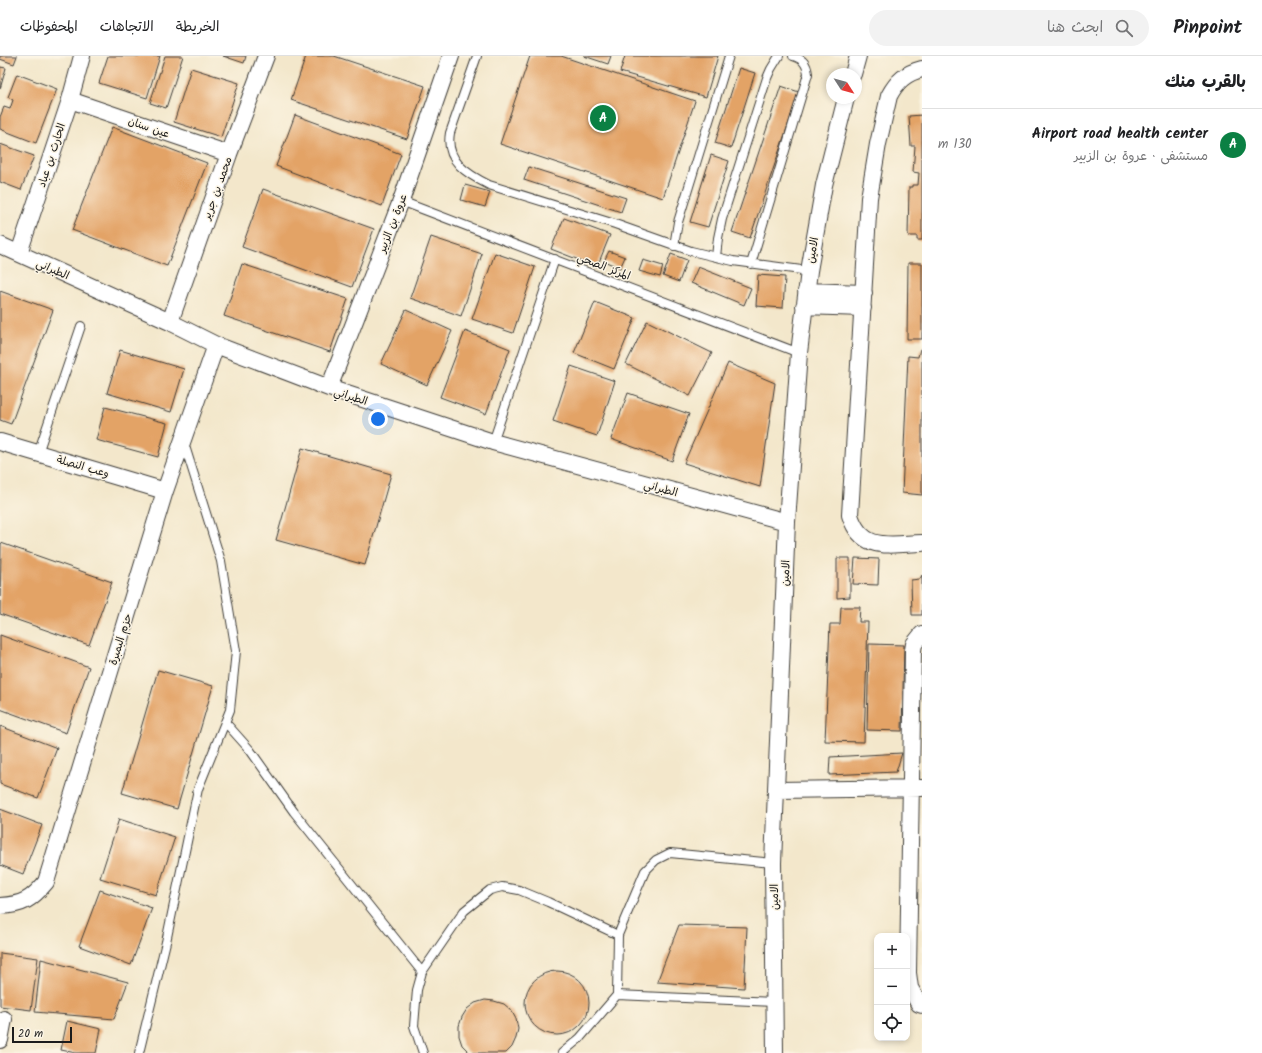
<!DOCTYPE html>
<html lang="ar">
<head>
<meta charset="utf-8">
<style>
	:root { --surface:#fff; --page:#f2f2f2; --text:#202124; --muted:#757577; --line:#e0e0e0; --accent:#0b8043 }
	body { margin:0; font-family:Kalam,"Playpen Sans Arabic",sans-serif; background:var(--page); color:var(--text); direction:rtl }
	.controls { position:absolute; right:12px; bottom:12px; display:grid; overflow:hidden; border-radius:8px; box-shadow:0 2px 6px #0003 }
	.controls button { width:36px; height:36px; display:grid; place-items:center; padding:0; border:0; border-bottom:1px solid var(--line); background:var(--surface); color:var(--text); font:20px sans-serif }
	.compass { position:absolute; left:826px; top:12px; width:36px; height:36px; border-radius:50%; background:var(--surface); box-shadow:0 2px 6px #0003; rotate:126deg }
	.scale { position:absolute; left:12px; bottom:10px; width:60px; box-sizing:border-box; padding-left:4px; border:2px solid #1c1c1c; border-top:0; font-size:11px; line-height:14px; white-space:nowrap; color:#1c1c1c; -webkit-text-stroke:3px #fcf5e5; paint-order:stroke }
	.you { position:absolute; left:378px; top:363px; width:14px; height:14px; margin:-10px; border:3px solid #fff; border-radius:50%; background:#1a73e8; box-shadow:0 0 0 6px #1a73e833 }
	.badge { display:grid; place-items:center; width:26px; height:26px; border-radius:50%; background:var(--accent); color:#fff; font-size:13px; font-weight:700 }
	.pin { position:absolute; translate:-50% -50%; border:2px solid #fff; box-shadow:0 1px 4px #0006 }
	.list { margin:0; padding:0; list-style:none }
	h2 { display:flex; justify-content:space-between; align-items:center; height:52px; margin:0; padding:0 16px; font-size:17px }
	h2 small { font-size:13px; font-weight:400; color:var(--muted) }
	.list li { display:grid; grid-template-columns:26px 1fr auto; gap:12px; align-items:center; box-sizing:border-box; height:72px; padding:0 16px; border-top:1px solid var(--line) }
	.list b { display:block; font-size:15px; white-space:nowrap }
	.list p { margin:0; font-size:13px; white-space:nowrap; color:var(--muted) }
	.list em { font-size:13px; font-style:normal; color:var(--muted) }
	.icon { flex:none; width:22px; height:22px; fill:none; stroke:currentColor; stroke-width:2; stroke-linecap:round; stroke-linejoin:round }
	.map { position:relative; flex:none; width:922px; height:997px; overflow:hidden; direction:ltr }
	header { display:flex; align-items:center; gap:24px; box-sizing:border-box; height:56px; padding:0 20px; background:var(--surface); border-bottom:1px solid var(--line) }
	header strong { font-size:19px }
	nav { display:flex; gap:22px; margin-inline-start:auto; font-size:14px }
	.search { width:280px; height:36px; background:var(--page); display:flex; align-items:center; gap:10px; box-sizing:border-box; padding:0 14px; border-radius:22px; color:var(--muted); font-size:15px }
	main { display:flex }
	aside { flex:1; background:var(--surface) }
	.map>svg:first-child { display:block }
</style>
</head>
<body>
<header>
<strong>Pinpoint</strong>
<div class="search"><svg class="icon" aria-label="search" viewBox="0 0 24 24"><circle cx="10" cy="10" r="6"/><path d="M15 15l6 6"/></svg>ابحث هنا</div>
<nav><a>الخريطة</a><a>الاتجاهات</a><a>المحفوظات</a></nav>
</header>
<main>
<aside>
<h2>بالقرب منك<small></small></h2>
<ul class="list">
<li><span class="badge">A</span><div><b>Airport road health center</b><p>مستشفى · عروة بن الزبير</p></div><em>130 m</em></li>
</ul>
</aside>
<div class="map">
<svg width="922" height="997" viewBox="0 0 922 997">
	<rect width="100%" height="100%" fill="#fcf5e5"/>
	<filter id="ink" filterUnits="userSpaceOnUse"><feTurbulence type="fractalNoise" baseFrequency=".025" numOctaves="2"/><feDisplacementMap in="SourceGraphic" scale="8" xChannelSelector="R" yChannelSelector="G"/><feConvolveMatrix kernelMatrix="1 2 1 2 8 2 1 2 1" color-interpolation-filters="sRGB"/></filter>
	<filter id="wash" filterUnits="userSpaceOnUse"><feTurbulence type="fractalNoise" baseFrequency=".012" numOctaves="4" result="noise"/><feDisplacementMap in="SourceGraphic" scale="16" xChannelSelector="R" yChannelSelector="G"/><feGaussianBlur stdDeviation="0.9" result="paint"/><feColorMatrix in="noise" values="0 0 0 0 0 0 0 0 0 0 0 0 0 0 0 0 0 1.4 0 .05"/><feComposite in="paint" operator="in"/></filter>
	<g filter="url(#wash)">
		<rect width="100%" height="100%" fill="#f3e7cb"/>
		<g id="blocks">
			<path fill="#e3a366" d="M 0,0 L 17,0 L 14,8 L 0,3 Z
				M 108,0 L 160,0 L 147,42 L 99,27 Z
				M 165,0 L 183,0 L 166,52 L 150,47 Z
				M 223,0 L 246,0 L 244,7 Z
				M 306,0 L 334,0 L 425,30 L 407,83 L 291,44 Z
				M 530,0 L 561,0 L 695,45 L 663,142 L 500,88 Z
				M 584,0 L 611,0 L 608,8 Z
				M 625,0 L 718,0 L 706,41 L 620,16 Z
				M 0,11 L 6,12 L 0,33 Z
				M 191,12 L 239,27 L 221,81 L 174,66 Z
				M 739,12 L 755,17 L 731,92 L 715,87 Z
				M 17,18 L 57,33 L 36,87 L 0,73 L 0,61 L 4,51 L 10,53 L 13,44 L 8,41 Z
				M 781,30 L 799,36 L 750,182 L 732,176 Z
				M 295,59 L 401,98 L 382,150 L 276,110 Z
				M 922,59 L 922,184 L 917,184 L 917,180 L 908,180 L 909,131 L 912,131 L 912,129 L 918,129 L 919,117 L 913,116 L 915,90 L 911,90 L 909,60 Z
				M 112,71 L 207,107 L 167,210 L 72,174 Z
				M 0,88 L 34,100 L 21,134 L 0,126 Z
				M 711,99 L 729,105 L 708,171 L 690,166 Z
				M 529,111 L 626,142 L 621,156 L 524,124 Z
				M 465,129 L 490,136 L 485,151 L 461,144 Z
				M 263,133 L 374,173 L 352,231 L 242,191 Z
				M 564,162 L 610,179 L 597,211 L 551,193 Z
				M 431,181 L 482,198 L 461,260 L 410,242 Z
				M 609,195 L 625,201 L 620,212 L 604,205 Z
				M 495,197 L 535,211 L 513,277 L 472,263 Z
				M 671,198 L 687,204 L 679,226 L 663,220 Z
				M 643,204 L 663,210 L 660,221 L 639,215 Z
				M 908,207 L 922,207 L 922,283 L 907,283 Z
				M 242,208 L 348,243 L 330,296 L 224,260 Z
				M 698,211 L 751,232 L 744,249 L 691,227 Z
				M 758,219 L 785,221 L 783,252 L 756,250 Z
				M 0,235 L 53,254 L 11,368 L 0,364 Z
				M 595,246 L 635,262 L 614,313 L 574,297 Z
				M 406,254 L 452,275 L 427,329 L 381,308 Z
				M 647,265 L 712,297 L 690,340 L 626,308 Z
				M 465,275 L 510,293 L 486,358 L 440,341 Z
				M 920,293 L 922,293 L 922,439 L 902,437 L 908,300 L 918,301 Z
				M 120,294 L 184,313 L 171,356 L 107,337 Z
				M 728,307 L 775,327 L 760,431 L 684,407 Z
				M 571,310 L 615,325 L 597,380 L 553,365 Z
				M 628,337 L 689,358 L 672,405 L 611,383 Z
				M 105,351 L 167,367 L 158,401 L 96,384 Z
				M 302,392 L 391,418 L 365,509 L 276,484 Z
				M 1,487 L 112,526 L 89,589 L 0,558 Z
				M 837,502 L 850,502 L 850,541 L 837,542 Z
				M 855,502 L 879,503 L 878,529 L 853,528 Z
				M 922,519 L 922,559 L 912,559 L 911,524 L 920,523 Z
				M 841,551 L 860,551 L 859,566 L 868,566 L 864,686 L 825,685 L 830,568 L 840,568 Z
				M 0,579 L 89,611 L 66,677 L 0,653 Z
				M 869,588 L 904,589 L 902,675 L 867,674 Z
				M 158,614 L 213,630 L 177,753 L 122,737 Z
				M 0,670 L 57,692 L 38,742 L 0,728 Z
				M 902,697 L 896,716 L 829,719 L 830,701 Z
				M 0,753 L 42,769 L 23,818 L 0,809 Z
				M 119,763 L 175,781 L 156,839 L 100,822 Z
				M 100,834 L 152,852 L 131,909 L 79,890 Z
				M 679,869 L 747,871 L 744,932 L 657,926 Z
				M 0,897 L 38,902 L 31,954 L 0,950 Z
				M 41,903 L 128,926 L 114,963 L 35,956 Z
				M525 947a32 32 0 1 1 64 0a32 32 0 1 1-64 0Z
				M 485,944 L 494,945 L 504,948 L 511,954 L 516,963 L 518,973 L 516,982 L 512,991 L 506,997 L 470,997 L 462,989 L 459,980 L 459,970 L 462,961 L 467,953 L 475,947 Z
				M 67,965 L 101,973 L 96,997 L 76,997 L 61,994 Z"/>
		</g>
	</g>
	<g filter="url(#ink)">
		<use href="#blocks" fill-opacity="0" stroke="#3c3a36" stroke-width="1"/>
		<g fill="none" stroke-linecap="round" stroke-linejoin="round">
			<g stroke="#3c3a36" stroke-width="10">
				<path id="lane" d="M 477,0 L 450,77 C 445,105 467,118 489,129 L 615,168 L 691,195 L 733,205 L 809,215
					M 401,145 L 799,297
					M 674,190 L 678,166 L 729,0
					M 716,201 L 718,182 L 722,163 L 767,22 L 771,13 L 779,0
					M 751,208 L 808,18 C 807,8 803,3 793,0
					M 493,386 L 555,203
					M 38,397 L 81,270
					M 225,666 L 250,694 L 294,756 L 422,916
					M 773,807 L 670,797 L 656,804 L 645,815 L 618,879 L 617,939 L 775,946
					M 139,997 L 166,886 L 198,733 L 230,654 L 236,595 L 221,505 L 184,387
					M 423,997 L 414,970 L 417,934 L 422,916 L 464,855 L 490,834 L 502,831 L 519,834 L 548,846 L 618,879
					M 562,997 L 580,982 L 617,939"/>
			</g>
			<g stroke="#3c3a36" stroke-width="18">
				<path id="street" d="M 922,13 C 906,17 897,25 889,40 L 878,88 L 869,142 L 850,459 C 862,497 890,488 922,487
					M 853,18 L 858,0
					M 70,44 L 229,98
					M 0,189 L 170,266 L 216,289 L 329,332 L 493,386 L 787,466
					M 19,197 L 70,44 L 82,0
					M 806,235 L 864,237
					M 804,250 L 863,252
					M 170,266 L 229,98 L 266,0
					M 329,332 L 401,145 L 451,0
					M 0,386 L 165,435
					M 922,578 L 914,588 L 913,594 L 908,917 L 910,932 L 919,948 L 922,949
					M 777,734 L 922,732
					M 0,850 C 23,849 32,843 46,826 L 165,435 L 216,289
					M 0,984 L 4,963
					M 775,997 L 773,807 L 787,466 L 799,297 L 809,215 L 824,129 L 846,42"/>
			</g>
			<use href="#lane" stroke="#fff" stroke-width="8"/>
			<use href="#street" stroke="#fff" stroke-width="16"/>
		</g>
	</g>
	<g text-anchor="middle" stroke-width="3" stroke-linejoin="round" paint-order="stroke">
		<g font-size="11" fill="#1c1c1c" stroke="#fcf5e5">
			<text transform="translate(149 71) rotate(19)" y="4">عين سنان</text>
			<text transform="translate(51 99) rotate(-72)" y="4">الحارث بن عباد</text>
			<text transform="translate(217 132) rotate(-70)" y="4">محمد بن جرير</text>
			<text transform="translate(392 167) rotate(-69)" y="4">عروة بن الزبير</text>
			<text transform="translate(812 194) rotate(-80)" y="4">الامين</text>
			<text transform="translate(604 210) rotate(21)" y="4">المركز الصحي</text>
			<text transform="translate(53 213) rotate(24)" y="4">الطبراني</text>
			<text transform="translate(351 340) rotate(18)" y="4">الطبراني</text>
			<text transform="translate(83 410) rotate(16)" y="4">وعب النصلة</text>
			<text transform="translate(661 432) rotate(15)" y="4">الطبراني</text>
			<text transform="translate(785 517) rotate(-88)" y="4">الامين</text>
			<text transform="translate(120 583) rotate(-73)" y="4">حزم البمبرة</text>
			<text transform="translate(774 841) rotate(-91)" y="4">الامين</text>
		</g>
	</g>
</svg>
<div class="controls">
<button>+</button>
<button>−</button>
<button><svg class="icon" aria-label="locate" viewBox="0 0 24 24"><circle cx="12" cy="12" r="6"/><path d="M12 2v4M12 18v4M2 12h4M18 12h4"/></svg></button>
</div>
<svg class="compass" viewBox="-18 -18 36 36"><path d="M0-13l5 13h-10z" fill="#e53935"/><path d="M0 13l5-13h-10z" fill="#757577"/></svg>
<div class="scale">20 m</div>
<div class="you"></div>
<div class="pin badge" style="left:603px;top:62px">A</div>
</div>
</main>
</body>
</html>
